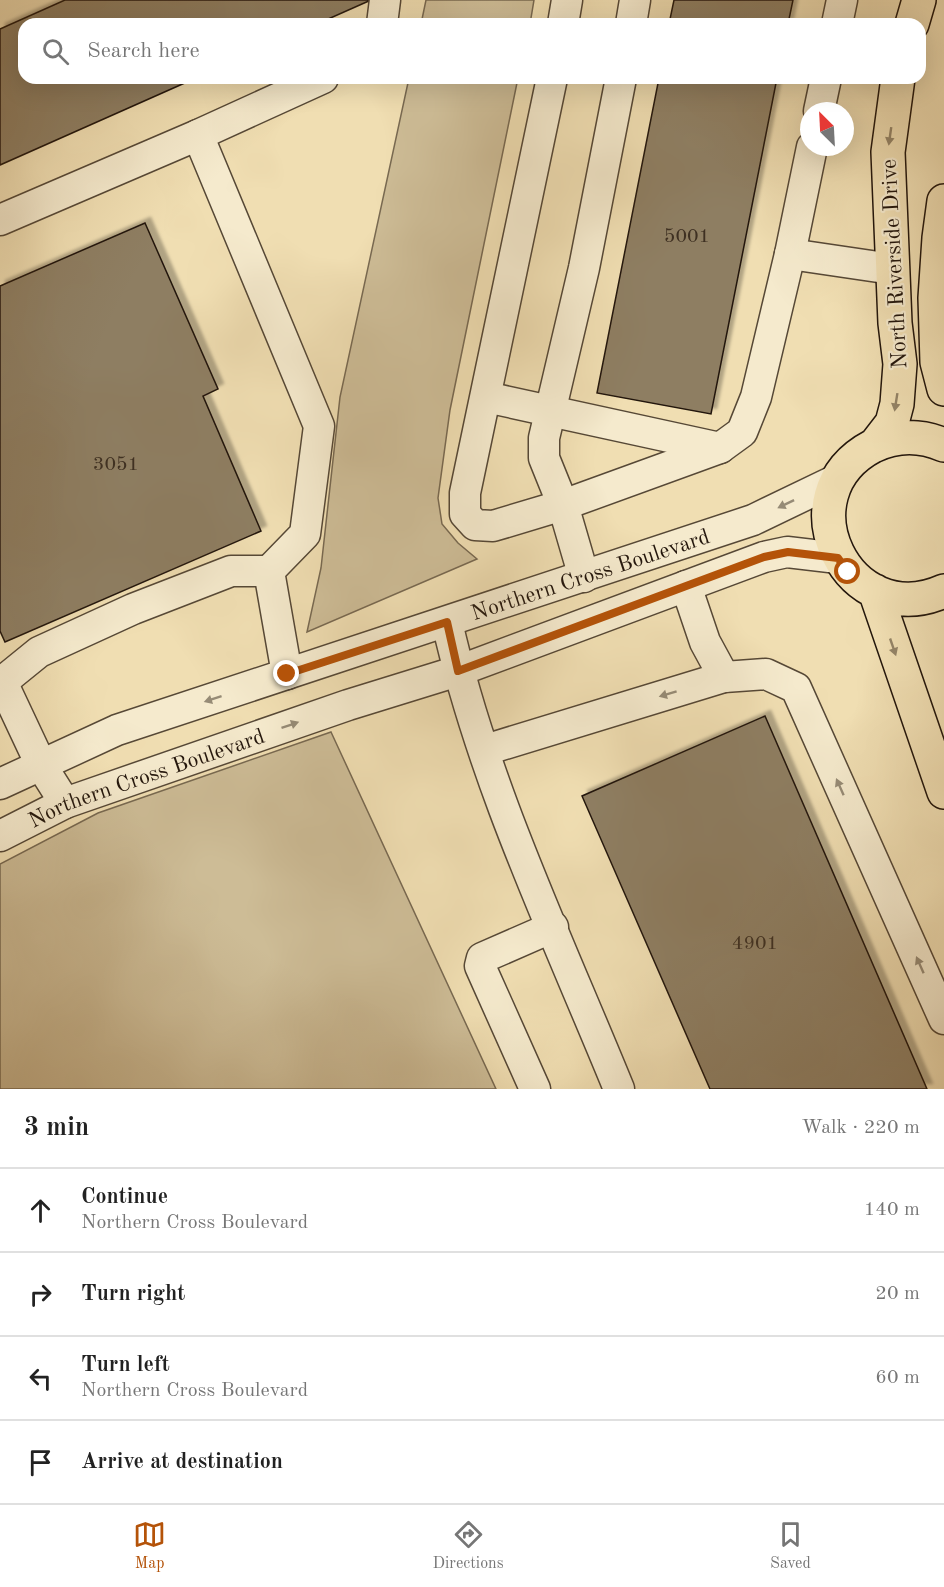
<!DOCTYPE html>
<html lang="en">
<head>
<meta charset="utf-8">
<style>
	:root { --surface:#fff; --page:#f2f2f2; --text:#222; --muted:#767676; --line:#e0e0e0; --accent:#b45309 }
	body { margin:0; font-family:"Old Standard TT",serif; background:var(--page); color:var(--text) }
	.compass { position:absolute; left:800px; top:102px; width:54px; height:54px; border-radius:50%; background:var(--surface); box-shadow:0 6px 24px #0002; rotate:336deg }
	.stop { position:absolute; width:18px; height:18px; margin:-14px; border:4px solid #b45309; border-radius:50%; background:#fff }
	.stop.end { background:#b45309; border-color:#fff; box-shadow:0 2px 6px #0008 }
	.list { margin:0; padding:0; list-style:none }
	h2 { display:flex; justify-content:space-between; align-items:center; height:78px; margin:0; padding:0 24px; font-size:26px }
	h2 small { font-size:20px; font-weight:400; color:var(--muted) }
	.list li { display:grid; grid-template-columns:39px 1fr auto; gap:18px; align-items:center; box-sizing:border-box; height:84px; padding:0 24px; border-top:2px solid var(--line) }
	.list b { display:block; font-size:22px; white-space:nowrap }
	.list p { margin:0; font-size:20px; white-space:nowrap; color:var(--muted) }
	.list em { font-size:20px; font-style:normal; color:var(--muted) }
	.icon { flex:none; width:33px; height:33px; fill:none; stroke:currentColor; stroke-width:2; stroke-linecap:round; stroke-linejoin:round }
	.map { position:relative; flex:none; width:944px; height:1089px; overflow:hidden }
	.search { position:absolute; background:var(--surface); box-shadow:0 6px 24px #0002; left:18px; right:18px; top:18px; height:66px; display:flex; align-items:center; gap:15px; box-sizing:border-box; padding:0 21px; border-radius:18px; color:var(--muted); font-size:22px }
	.sheet { height:414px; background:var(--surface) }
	nav { display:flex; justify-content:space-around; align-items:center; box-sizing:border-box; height:84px; border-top:2px solid var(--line); background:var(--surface); font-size:16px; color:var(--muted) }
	nav a { display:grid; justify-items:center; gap:3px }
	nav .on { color:var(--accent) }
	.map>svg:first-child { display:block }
</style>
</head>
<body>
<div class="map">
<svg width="944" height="1089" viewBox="0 0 944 1089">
	<defs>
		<filter id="shadow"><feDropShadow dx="5.5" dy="-5.5" stdDeviation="1.5" flood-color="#0004"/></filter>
	</defs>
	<rect width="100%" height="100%" fill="#f0deb2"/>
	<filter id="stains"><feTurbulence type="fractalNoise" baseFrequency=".00333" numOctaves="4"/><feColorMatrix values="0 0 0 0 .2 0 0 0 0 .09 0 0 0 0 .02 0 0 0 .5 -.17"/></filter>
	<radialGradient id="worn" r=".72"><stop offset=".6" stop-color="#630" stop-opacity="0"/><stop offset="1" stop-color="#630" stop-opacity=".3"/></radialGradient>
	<path fill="#cdbc96" stroke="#786951" stroke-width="1.5" d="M 426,0 L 534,0 L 530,24 L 421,24 Z
		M 409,78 L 518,78 L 450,410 L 438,498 L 442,524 L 458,543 L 477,559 L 307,632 L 321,568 L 340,397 Z
		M 331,732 L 496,1089 L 0,1089 L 0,864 L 98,813 Z"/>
	<path fill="#8e7e62" stroke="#23160c" stroke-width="1.5" filter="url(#shadow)" d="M 65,0 L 371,0 L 317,24 L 24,24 L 24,78 L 196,78 L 0,165 L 0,29 Z
		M 674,0 L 793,0 L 788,24 L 669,24 Z
		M 659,78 L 777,78 L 711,414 L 597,393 Z
		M 145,223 L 218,389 L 203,396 L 261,531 L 5,642 L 0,631 L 0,286 Z
		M 765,716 L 927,1089 L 710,1089 L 582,796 Z"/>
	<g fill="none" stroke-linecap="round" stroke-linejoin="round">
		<g stroke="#564836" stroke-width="33">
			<g id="minor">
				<path d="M 382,24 L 385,0"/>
				<path d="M 563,24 L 567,0"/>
				<path d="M 631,24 L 635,0"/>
				<path d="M 837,24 L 842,0"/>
				<path d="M 552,78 L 465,493 L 465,514 L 475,525 L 493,526 L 563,505 L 544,458 L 544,438 L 584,268 L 621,78"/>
				<path d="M 819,111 L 826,78"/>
				<path d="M 0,220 L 198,135"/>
				<path d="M 790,254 L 892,269"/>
				<path d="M 486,397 L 720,448"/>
				<path d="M 584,577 L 563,505 L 720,448 L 742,432 L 756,397 L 790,254 L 812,147"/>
				<path d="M 686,586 L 705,642 L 724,677"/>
				<path d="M 447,622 C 483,783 557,937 619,1089"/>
				<path d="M 287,674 L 269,571 L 305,534 L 319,426 L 198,135 L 323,78"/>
				<path d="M 0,682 L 2,682 L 41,765 L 65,803"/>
				<path d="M 2,682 L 39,652 L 133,609 L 231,571 L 269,571"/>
				<path d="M 485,750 L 724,677 L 766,674 L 796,688 L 944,1019"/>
				<path id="s1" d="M 0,784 L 117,730 L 753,520 L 838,479"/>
				<path id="s2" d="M 0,836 L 65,803 L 348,705 L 458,671 L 764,557 L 787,552 L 838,558"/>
				<path d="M 535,1089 L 480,966 L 482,958 L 553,927"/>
			</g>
		</g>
		<g stroke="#23160c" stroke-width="36">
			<path id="major" d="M 912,24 L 919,0
				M 944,201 L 939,238 L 935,298 L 937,362 L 944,389
				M 875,445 L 892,423 L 897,404 L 900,364 L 895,323 L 888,152 L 898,78
				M 944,445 C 921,435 896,435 873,446 C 780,495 848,634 944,591
				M 875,591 L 944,792"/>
		</g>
		<use href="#minor" stroke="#f5eacd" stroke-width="30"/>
		<use href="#major" stroke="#f0deb2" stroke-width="33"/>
	</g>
	<defs><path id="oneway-solid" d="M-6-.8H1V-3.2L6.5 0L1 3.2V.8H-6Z" transform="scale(1.5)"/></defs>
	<g fill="#948467">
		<use href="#oneway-solid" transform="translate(890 136) rotate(98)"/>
		<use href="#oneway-solid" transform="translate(896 402) rotate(99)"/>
		<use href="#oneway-solid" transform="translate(893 647) rotate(71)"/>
	</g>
	<g fill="#968b76">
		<use href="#oneway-solid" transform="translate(786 504) rotate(154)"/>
		<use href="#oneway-solid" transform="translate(668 694) rotate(163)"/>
		<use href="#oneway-solid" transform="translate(213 699) rotate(162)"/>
		<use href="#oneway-solid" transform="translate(290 725) rotate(-19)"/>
		<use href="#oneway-solid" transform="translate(840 787) rotate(-114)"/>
		<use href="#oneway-solid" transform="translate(920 965) rotate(-114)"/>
	</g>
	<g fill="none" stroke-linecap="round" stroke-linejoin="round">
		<path stroke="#b45309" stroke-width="8" d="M 287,674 L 447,622 L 458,671 L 764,557 L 788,552 L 838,558 L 848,572"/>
	</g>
	<g text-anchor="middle" stroke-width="4.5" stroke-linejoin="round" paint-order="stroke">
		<g font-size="20" fill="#3e3022">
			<text x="687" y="242">5001</text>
			<text x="116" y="470">3051</text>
			<text x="755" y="949">4901</text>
		</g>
		<g font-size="22" fill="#23160c" stroke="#f5eacd">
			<text transform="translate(893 264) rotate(-93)" y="8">North Riverside Drive</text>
			<text dy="8" stroke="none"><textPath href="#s1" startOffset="627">Northern Cross Boulevard</textPath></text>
			<text dy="8" stroke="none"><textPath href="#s2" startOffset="158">Northern Cross Boulevard</textPath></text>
		</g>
	</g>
	<rect width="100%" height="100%" filter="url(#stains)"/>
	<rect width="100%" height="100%" fill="url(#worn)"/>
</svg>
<svg class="compass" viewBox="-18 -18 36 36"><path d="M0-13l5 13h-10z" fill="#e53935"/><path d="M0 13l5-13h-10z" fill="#767676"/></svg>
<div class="stop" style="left:848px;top:572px"></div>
<div class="stop end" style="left:287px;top:674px"></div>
<div class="search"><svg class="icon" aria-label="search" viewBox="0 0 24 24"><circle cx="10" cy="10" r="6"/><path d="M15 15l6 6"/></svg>Search here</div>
</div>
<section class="sheet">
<h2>3 min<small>Walk · 220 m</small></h2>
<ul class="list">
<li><svg class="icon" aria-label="ahead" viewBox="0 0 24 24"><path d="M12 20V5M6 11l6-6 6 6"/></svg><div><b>Continue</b><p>Northern Cross Boulevard</p></div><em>140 m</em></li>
<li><svg class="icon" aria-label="right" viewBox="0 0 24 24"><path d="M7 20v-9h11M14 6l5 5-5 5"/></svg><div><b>Turn right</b></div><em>20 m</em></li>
<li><svg class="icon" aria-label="left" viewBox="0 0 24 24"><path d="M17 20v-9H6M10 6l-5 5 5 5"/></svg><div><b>Turn left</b><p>Northern Cross Boulevard</p></div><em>60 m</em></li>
<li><svg class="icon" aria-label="arrive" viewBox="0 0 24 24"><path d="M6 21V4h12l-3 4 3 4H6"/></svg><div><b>Arrive at destination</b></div></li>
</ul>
</section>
<nav>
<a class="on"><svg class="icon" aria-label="map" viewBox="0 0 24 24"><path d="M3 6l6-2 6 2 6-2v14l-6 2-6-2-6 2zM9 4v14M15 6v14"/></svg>Map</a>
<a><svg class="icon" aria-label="directions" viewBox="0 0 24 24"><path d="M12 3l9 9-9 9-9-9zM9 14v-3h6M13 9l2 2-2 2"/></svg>Directions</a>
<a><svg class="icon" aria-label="saved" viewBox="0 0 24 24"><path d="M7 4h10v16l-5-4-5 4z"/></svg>Saved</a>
</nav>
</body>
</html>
